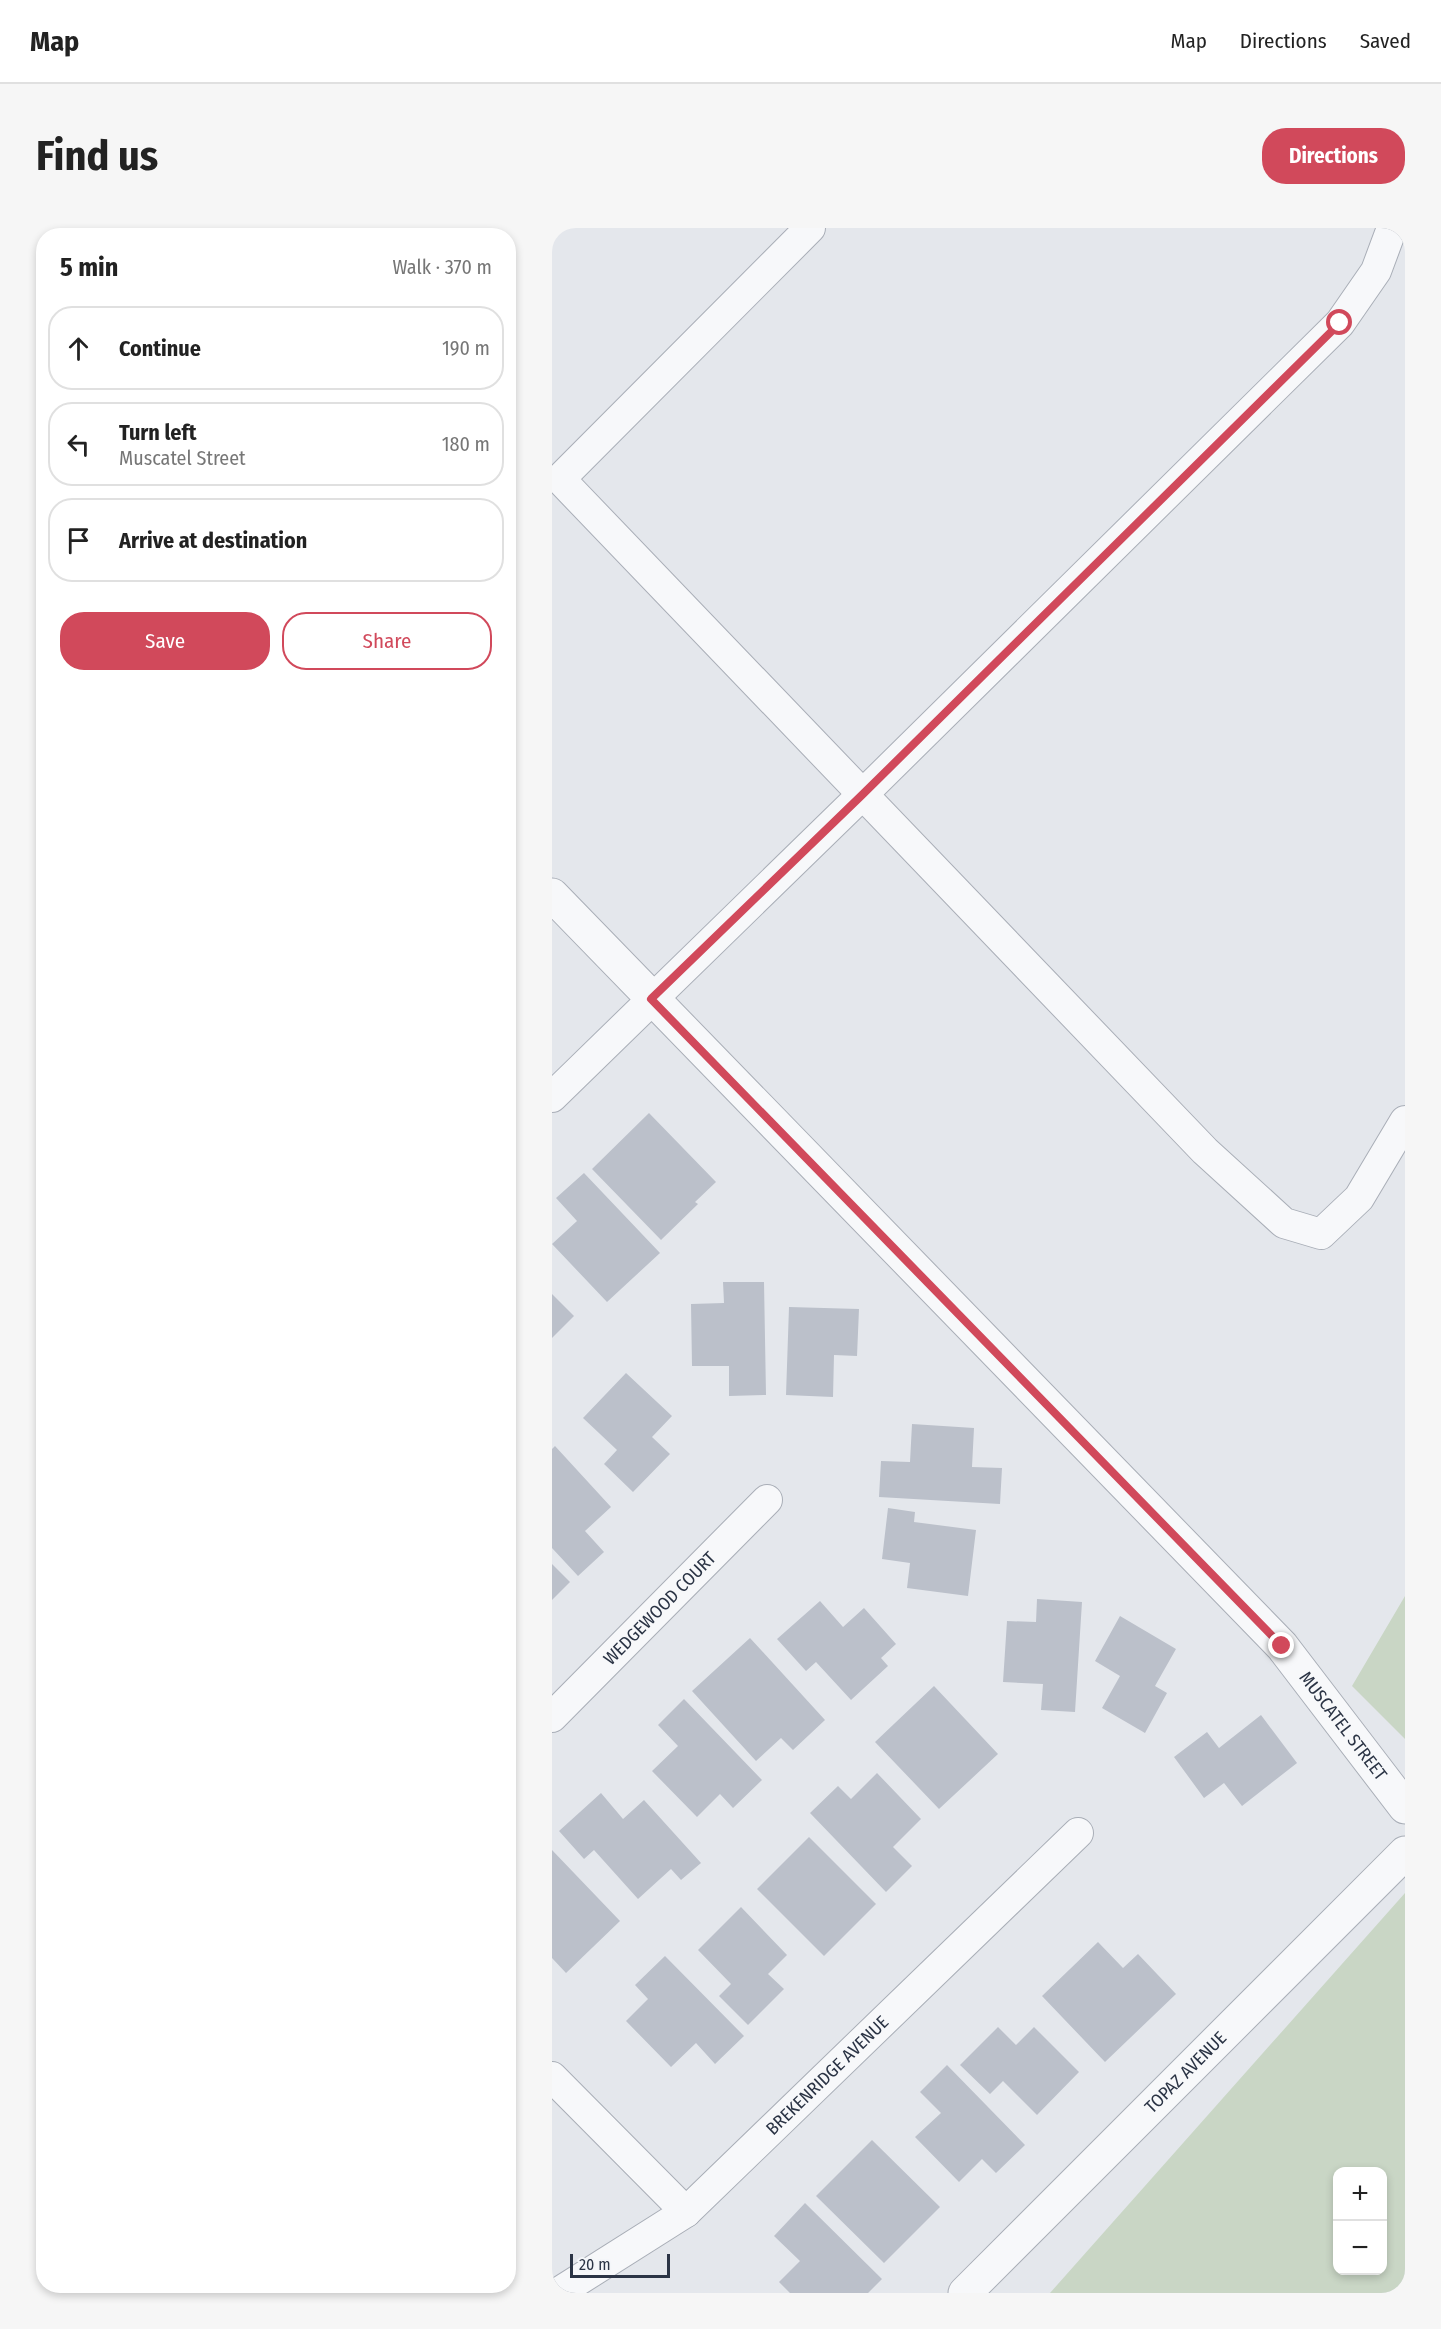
<!DOCTYPE html>
<html lang="en">
<head>
<meta charset="utf-8">
<style>
	:root { --surface:#fff; --page:#f6f6f6; --text:#222; --muted:#767676; --line:#e0e0e0; --accent:#d1495b }
	body { margin:0; font-family:"Fira Sans Condensed",sans-serif; background:var(--page); color:var(--text) }
	.controls { position:absolute; right:18px; bottom:18px; display:grid; overflow:hidden; border-radius:12px; box-shadow:0 3px 9px #0003 }
	.controls button { width:54px; height:54px; display:grid; place-items:center; padding:0; border:0; border-bottom:2px solid var(--line); background:var(--surface); color:var(--text); font:30px sans-serif }
	.scale { position:absolute; left:18px; bottom:15px; width:100px; box-sizing:border-box; padding-left:6px; border:3px solid #2b3445; border-top:0; font-size:16px; line-height:21px; white-space:nowrap; color:#2b3445; -webkit-text-stroke:4px #f4f6f9; paint-order:stroke }
	.stop { position:absolute; width:18px; height:18px; margin:-14px; border:4px solid #d1495b; border-radius:50%; background:#fff }
	.stop.end { background:#d1495b; border-color:#fff; box-shadow:0 2px 6px #0008 }
	.list { margin:0; padding:0; list-style:none }
	h2 { display:flex; justify-content:space-between; align-items:center; height:78px; margin:0; padding:0 24px; font-size:26px }
	h2 small { font-size:20px; font-weight:400; color:var(--muted) }
	.list li { display:grid; grid-template-columns:39px 1fr auto; gap:18px; align-items:center; box-sizing:border-box; height:84px; margin:0 12px 12px; padding:0 12px; border:2px solid var(--line); border-radius:24px }
	.list b { display:block; font-size:22px; white-space:nowrap }
	.list p { margin:0; font-size:20px; white-space:nowrap; color:var(--muted) }
	.list em { font-size:20px; font-style:normal; color:var(--muted) }
	.actions { display:flex; gap:12px; padding:18px 24px }
	.actions a { flex:1; padding:14px 0; border:2px solid var(--accent); border-radius:24px; text-align:center; font-size:21px; color:var(--accent) }
	.actions .main { background:var(--accent); color:#fff }
	.icon { flex:none; width:33px; height:33px; fill:none; stroke:currentColor; stroke-width:2; stroke-linecap:round; stroke-linejoin:round }
	.map { position:relative; flex:none; width:853px; height:2065px; overflow:hidden; border-radius:24px }
	header { display:flex; align-items:center; gap:36px; box-sizing:border-box; height:84px; padding:0 30px; background:var(--surface); border-bottom:2px solid var(--line) }
	header strong { font-size:28px }
	nav { display:flex; gap:33px; margin-inline-start:auto; font-size:21px }
	.intro { display:flex; align-items:center; justify-content:space-between; box-sizing:border-box; height:144px; padding:0 36px }
	h1 { margin:0; font-size:42px }
	.button { padding:15px 27px; border-radius:24px; background:var(--accent); color:#fff; font-size:21px; font-weight:700 }
	main { display:flex; gap:36px; padding:0 36px }
	aside { flex:1; background:var(--surface); border-radius:24px; box-shadow:0 3px 9px #0003 }
	.map>svg:first-child { display:block }
</style>
</head>
<body>
<header>
<strong>Map</strong>
<nav><a>Map</a><a>Directions</a><a>Saved</a></nav>
</header>
<div class="intro"><h1>Find us</h1><a class="button">Directions</a></div>
<main>
<aside>
<h2>5 min<small>Walk · 370 m</small></h2>
<ul class="list">
<li><svg class="icon" aria-label="ahead" viewBox="0 0 24 24"><path d="M12 20V5M6 11l6-6 6 6"/></svg><div><b>Continue</b></div><em>190 m</em></li>
<li><svg class="icon" aria-label="left" viewBox="0 0 24 24"><path d="M17 20v-9H6M10 6l-5 5 5 5"/></svg><div><b>Turn left</b><p>Muscatel Street</p></div><em>180 m</em></li>
<li><svg class="icon" aria-label="arrive" viewBox="0 0 24 24"><path d="M6 21V4h12l-3 4 3 4H6"/></svg><div><b>Arrive at destination</b></div></li>
</ul>
<div class="actions"><a class="main">Save</a><a>Share</a></div>
</aside>
<div class="map">
<svg width="853" height="2065" viewBox="0 0 853 2065">
	<rect width="100%" height="100%" fill="#e4e7ec"/>
	<path fill="#c9d6c5" fill-rule="evenodd" d="M 853,1368 L 853,1511 L 800,1458 Z
		M 853,1665 L 853,2065 L 498,2065 ZM 786,1944 L 830,1944 L 830,2042 L 786,2042 Z"/>
	<path fill="#bbc0ca" d="M 97,885 L 164,954 L 143,974 L 146,976 L 109,1012 L 40,941 Z
		M 32,945 L 108,1025 L 55,1074 L 0,1016 L 25,993 L 4,970 Z
		M 171,1054 L 212,1054 L 214,1167 L 177,1168 L 177,1138 L 140,1138 L 139,1076 L 172,1075 Z
		M 0,1066 L 22,1088 L 0,1110 Z
		M 237,1079 L 307,1081 L 305,1128 L 282,1127 L 281,1169 L 234,1167 Z
		M 74,1145 L 120,1188 L 100,1209 L 118,1226 L 81,1264 L 52,1236 L 65,1222 L 31,1190 Z
		M 360,1196 L 422,1200 L 420,1239 L 450,1240 L 448,1276 L 327,1269 L 329,1233 L 358,1234 Z
		M 3,1218 L 59,1279 L 33,1303 L 52,1324 L 26,1348 L 0,1320 L 0,1221 Z
		M 336,1280 L 363,1284 L 362,1294 L 424,1302 L 416,1368 L 355,1360 L 358,1335 L 330,1331 Z
		M 0,1336 L 18,1354 L 0,1372 Z
		M 485,1371 L 530,1374 L 523,1484 L 489,1482 L 491,1456 L 451,1454 L 455,1393 L 484,1394 Z
		M 268,1373 L 291,1399 L 312,1380 L 344,1416 L 329,1430 L 336,1438 L 299,1472 L 264,1434 L 254,1443 L 225,1411 Z
		M 568,1388 L 624,1421 L 603,1458 L 615,1465 L 593,1505 L 550,1480 L 568,1448 L 543,1433 Z
		M 198,1410 L 273,1492 L 241,1522 L 229,1510 L 204,1533 L 140,1463 Z
		M 382,1458 L 446,1526 L 387,1581 L 323,1514 Z
		M 132,1471 L 210,1552 L 181,1580 L 168,1566 L 145,1589 L 100,1543 L 126,1518 L 106,1497 Z
		M 709,1487 L 745,1535 L 690,1578 L 672,1555 L 652,1570 L 622,1529 L 655,1504 L 667,1520 Z
		M 325,1545 L 369,1591 L 341,1619 L 360,1638 L 334,1664 L 258,1585 L 286,1558 L 299,1571 Z
		M 49,1565 L 71,1591 L 92,1572 L 149,1635 L 129,1652 L 119,1641 L 86,1671 L 42,1622 L 32,1631 L 7,1603 Z
		M 257,1609 L 324,1676 L 272,1728 L 205,1661 Z
		M 0,1622 L 68,1693 L 14,1745 L 0,1730 Z
		M 189,1679 L 235,1727 L 216,1746 L 232,1761 L 196,1797 L 167,1768 L 179,1756 L 146,1722 Z
		M 546,1714 L 571,1740 L 586,1726 L 624,1766 L 553,1834 L 490,1768 Z
		M 113,1728 L 192,1808 L 163,1836 L 144,1815 L 119,1839 L 74,1793 L 96,1771 L 83,1757 Z
		M 446,1799 L 464,1817 L 482,1799 L 527,1844 L 485,1887 L 451,1853 L 438,1866 L 408,1837 Z
		M 395,1837 L 473,1917 L 444,1945 L 430,1931 L 407,1954 L 363,1909 L 389,1885 L 368,1864 Z
		M 320,1912 L 388,1979 L 332,2035 L 264,1968 Z
		M 253,1975 L 330,2051 L 316,2065 L 238,2065 L 227,2054 L 248,2033 L 222,2008 Z"/>
	<g fill="none" stroke-linecap="round" stroke-linejoin="round">
		<g stroke="#a9aeb7" stroke-width="32">
			<g id="minor">
				<path d="M 258,0 L 8,251 L 653,923 L 732,995 L 769,1006 L 807,970 L 853,893"/>
				<path d="M 0,869 L 310,567 L 788,95 L 824,43 L 840,0"/>
				<path id="s1" d="M 0,1489 L 215,1272"/>
				<path d="M 0,1849 L 134,1984"/>
				<path id="s2" d="M 6,2065 L 134,1984 L 526,1605"/>
			</g>
		</g>
		<g stroke="#a9aeb7" stroke-width="35">
			<g id="tertiary">
				<path id="s3" d="M 0,667 L 730,1418 L 853,1579"/>
				<path id="s4" d="M 413,2065 L 853,1625"/>
			</g>
		</g>
		<use href="#minor" stroke="#f7f8fa" stroke-width="30"/>
		<use href="#tertiary" stroke="#f7f8fa" stroke-width="33"/>
	</g>
	<g fill="none" stroke-linecap="round" stroke-linejoin="round">
		<path stroke="#d1495b" stroke-width="8" d="M 730,1418 L 99,771 L 310,567 L 788,95"/>
	</g>
	<g text-anchor="middle" stroke-width="5" stroke-linejoin="round" paint-order="stroke">
		<g font-size="18" fill="#2b3445" stroke="#f4f6f9">
			<text dy="6" stroke="none"><textPath href="#s1" startOffset="153">WEDGEWOOD COURT</textPath></text>
			<text dy="6" stroke="none"><textPath href="#s3" startOffset="1148">MUSCATEL STREET</textPath></text>
			<text dy="6" stroke="none"><textPath href="#s4" startOffset="312">TOPAZ AVENUE</textPath></text>
			<text dy="6" stroke="none"><textPath href="#s2" startOffset="348">BREKENRIDGE AVENUE</textPath></text>
		</g>
	</g>
</svg>
<div class="controls">
<button>+</button>
<button>−</button>
</div>
<div class="scale">20 m</div>
<div class="stop" style="left:788px;top:95px"></div>
<div class="stop end" style="left:730px;top:1418px"></div>
</div>
</main>
</body>
</html>
